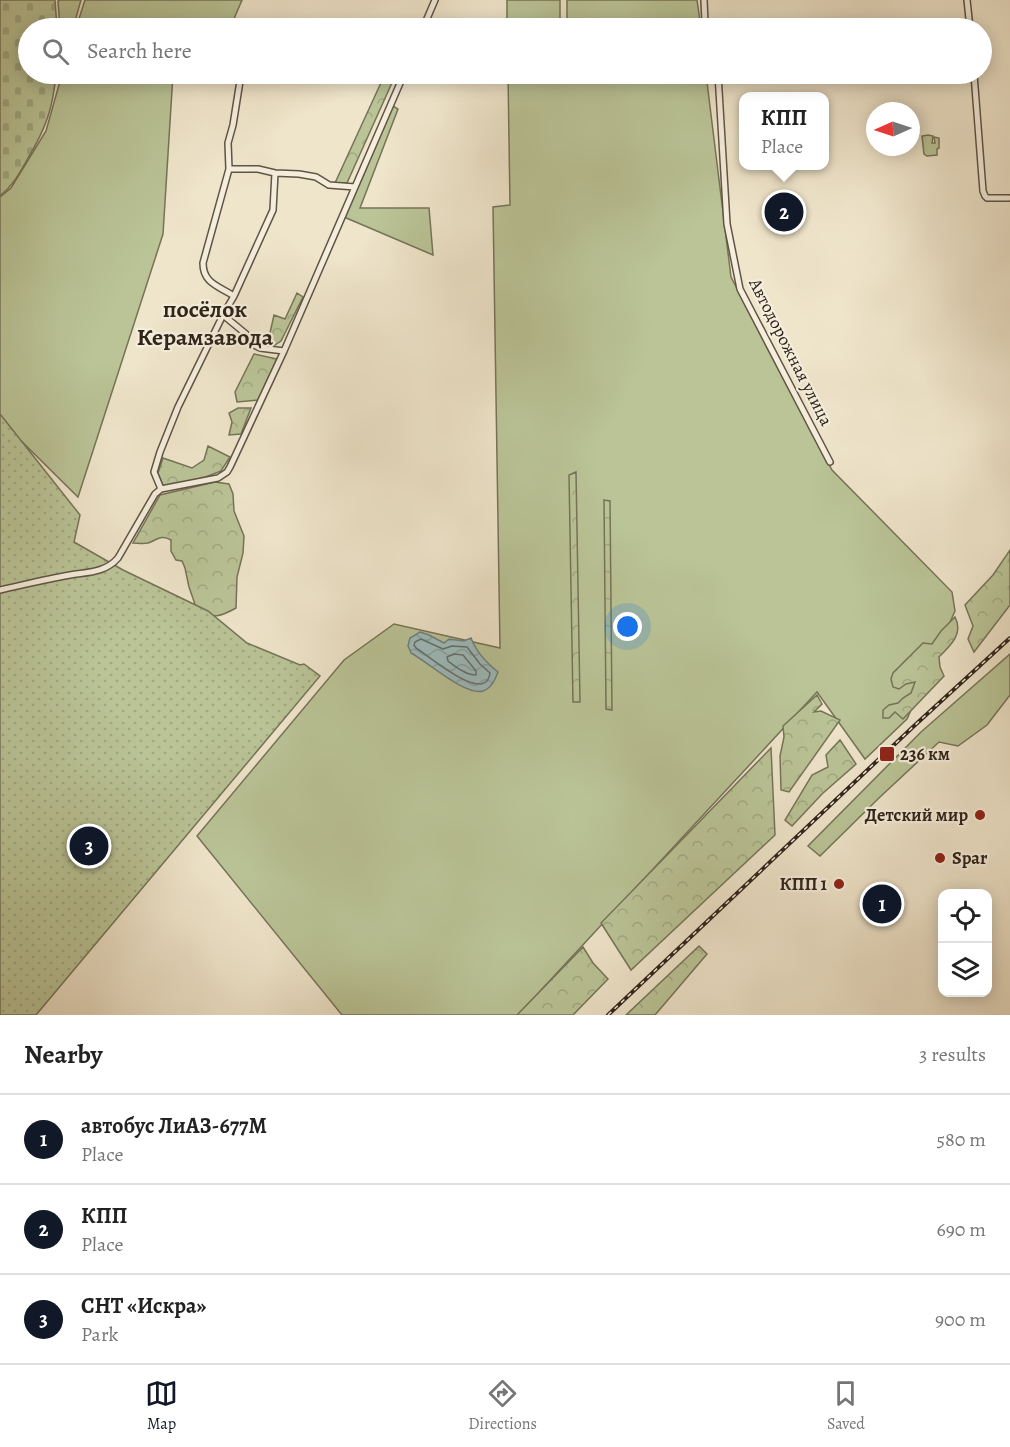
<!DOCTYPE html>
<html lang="en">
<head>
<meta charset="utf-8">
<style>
	:root { --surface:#fff; --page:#f6f6f6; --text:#222; --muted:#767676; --line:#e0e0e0; --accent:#111827 }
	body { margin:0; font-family:Alegreya,serif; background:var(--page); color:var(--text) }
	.controls { position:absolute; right:18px; bottom:18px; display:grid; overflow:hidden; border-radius:12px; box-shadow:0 3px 15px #0003 }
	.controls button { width:54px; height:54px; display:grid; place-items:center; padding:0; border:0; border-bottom:2px solid var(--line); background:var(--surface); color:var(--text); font:30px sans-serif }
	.compass { position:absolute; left:866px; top:102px; width:54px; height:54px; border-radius:50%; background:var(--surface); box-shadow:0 3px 15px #0003; rotate:267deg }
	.you { position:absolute; left:628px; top:627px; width:21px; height:21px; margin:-15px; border:4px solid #fff; border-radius:50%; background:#1a73e8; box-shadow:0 0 0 9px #1a73e833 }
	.badge { display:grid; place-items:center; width:39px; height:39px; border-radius:50%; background:var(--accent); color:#fff; font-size:20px; font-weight:700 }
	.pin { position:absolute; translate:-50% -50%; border:3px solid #fff; box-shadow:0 2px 6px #0006 }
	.popup { position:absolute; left:739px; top:92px; width:90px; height:78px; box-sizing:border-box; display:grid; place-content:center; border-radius:12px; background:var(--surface); filter:drop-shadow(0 2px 4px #0005); font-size:20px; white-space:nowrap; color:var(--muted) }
	.popup b { font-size:22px; color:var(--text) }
	.popup::after { content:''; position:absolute; left:50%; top:100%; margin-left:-12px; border:12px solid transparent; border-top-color:var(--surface) }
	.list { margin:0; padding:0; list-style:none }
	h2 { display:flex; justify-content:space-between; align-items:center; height:78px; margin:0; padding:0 24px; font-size:26px }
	h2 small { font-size:20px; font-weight:400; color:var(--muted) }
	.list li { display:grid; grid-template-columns:39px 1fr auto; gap:18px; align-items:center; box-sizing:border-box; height:90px; padding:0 24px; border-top:2px solid var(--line) }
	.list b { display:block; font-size:22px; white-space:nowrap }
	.list p { margin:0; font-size:20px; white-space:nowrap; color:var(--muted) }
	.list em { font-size:20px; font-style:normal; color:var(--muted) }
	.icon { flex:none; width:33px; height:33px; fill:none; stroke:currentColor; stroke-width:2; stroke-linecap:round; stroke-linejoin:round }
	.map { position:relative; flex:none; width:1010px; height:1015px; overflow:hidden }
	.search { position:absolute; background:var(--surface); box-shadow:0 3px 15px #0003; left:18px; right:18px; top:18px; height:66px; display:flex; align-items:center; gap:15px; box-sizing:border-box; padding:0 21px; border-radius:33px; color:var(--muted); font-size:22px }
	.sheet { height:348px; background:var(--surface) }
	nav { display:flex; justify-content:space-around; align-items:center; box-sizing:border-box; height:84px; border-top:2px solid var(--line); background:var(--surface); font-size:16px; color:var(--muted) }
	nav a { display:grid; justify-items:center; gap:3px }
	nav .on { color:var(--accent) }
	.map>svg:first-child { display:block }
</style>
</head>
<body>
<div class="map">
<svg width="1010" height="1015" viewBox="0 0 1010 1015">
	<defs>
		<pattern id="forest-crowns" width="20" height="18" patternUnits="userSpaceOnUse" patternTransform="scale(1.5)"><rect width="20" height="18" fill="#bac497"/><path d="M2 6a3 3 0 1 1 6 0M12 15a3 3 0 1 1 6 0" fill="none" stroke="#a0a882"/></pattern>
		<pattern id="cemetery-stones" width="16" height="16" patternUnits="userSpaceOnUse" patternTransform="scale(1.5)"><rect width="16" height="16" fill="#bac497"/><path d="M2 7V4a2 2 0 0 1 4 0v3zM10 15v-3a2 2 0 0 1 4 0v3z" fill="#a0a882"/></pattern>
		<pattern id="garden-dots" width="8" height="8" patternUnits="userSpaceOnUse" patternTransform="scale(1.5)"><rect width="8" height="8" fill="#bac497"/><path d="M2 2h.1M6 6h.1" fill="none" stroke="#a0a882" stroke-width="1.8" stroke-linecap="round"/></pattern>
		<pattern id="water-waves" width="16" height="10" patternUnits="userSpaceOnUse" patternTransform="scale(1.5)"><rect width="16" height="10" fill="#9dbdc0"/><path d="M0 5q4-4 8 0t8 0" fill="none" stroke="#88a2a4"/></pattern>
	</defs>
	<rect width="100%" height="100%" fill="#efe5cb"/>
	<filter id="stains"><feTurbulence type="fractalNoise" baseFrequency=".00333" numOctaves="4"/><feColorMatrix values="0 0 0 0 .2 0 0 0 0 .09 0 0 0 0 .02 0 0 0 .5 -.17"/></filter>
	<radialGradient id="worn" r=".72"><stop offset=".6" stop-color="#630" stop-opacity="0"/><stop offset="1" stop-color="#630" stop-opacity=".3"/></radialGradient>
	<path fill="#bac497" stroke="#757458" stroke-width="1.5" d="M 60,0 L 81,0 L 73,28 L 60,28 L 58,1 Z
		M 85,0 L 242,0 L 230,28 L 76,28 Z
		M 507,0 L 560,0 L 560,28 L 507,28 Z
		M 567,0 L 697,0 L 701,28 L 567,28 Z
		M 62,74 L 173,74 L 163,234 L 78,497 L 0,420 L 0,197 L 11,188 L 46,131 Z
		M 508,74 L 706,74 L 731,277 L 832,470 L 952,592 L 955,611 L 907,719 L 865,759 L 817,692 L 518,1015 L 342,1015 L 197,836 L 344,660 L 394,624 L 500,648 L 493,207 L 510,205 Z
		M 393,106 L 398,109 L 360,208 L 429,208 L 433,255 L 344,217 Z
		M 928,135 L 933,136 L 932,143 L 935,143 L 934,137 L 939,138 L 939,148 L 937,149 L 937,155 L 927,156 L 924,154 L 922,136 Z
		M 1010,654 L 1010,695 L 987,725 L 958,746 L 939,742 L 880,797 L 820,856 L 808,846 L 921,732 Z"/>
	<path fill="url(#forest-crowns)" stroke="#757458" stroke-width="1.5" d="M 385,74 L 395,76 L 347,183 L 335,183 Z
		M 297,293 L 303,297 L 281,341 L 272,347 L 267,346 L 274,315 L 285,319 Z
		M 254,354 L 277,359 L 258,400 L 237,402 L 235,392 Z
		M 238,408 L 251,408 L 241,434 L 229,435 L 232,422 L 229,413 Z
		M 208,446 L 230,457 L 221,471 L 203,478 L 163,486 L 158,473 L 163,458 L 192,468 L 204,460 Z
		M 576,472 L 580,702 L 573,702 L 569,475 Z
		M 215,482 L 229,484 L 233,494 L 234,511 L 244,536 L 243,553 L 237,577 L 236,608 C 220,617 213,619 197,610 L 189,587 L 185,568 L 182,561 L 176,560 L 171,551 L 171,540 C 161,534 157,540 148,543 C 143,544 137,543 133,543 L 160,495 Z
		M 604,500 L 610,501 L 612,710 L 606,709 Z
		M 1010,550 L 1010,605 L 974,652 L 968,639 L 973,626 L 965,605 L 993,575 Z
		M 955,617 C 964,634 950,646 939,657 L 940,667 L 944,676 L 903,719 L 895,712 L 889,718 L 883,718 L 883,710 L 889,705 L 898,703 L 903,698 L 911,693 L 915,682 L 906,684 L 899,689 L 893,687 L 891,679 L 893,673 L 923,643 L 932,644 L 941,631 Z
		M 817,695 L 822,704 L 814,712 L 821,711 L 840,720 L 789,792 L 781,790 L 780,756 L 784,737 L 783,726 Z
		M 840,740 L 856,764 L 822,794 L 792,826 L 785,820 L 812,775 L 828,767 L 826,755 Z
		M 771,748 L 775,835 L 631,970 L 601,923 Z
		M 699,946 L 707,954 L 655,1015 L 626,1015 Z
		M 583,947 L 593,963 L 608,979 L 573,1015 L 517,1015 Z"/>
	<path fill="url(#cemetery-stones)" stroke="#757458" stroke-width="1.5" d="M 0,0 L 55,0 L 57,28 L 28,28 L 28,74 L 56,74 C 53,108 46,128 28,158 C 19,174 14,184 0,196 Z"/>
	<path fill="url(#garden-dots)" stroke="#757458" stroke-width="1.5" d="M 0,414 L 80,515 L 74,542 L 123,570 L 208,611 L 247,643 L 300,665 L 304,664 L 320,676 L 36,1015 L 0,1015 Z"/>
	<path fill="url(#water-waves)" stroke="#71807e" stroke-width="1.5" d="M 420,632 L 429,635 L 444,643 L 449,639 L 464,641 L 471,638 C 477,653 486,662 498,672 C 495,679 492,688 483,691 C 465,696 428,662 411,653 L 408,646 L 410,638 Z"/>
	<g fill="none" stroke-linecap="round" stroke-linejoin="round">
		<path stroke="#66706d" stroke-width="1.5" d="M 421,639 L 443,649 L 452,646 L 467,647 L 480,664 L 490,673 C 486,706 428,655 416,648 L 414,645 L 415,642 Z
			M 454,654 L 463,655 L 476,671 L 476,675 C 466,675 456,667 448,661 L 447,657 Z"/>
		<g stroke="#605446" stroke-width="8">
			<path id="street" d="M 704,0 L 705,22 L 707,28
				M 967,0 L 970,28
				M 423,28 L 435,0
				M 718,74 L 727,224 L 740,289 L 830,462
				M 974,74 L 983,191 L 985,196 L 987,198 L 1009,198
				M 229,169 L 258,169 L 275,173 L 299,174 L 316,177 L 329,185 L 355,187
				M 234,296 C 218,286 203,283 203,263 L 229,169 L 228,143 L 233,125 L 240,81
				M 223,315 L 246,334 L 252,344 L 260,348 L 284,351
				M 161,489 L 154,472 L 160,452 L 178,407 L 223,315 L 234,296 L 273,210 L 275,173
				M 0,590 C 23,585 46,579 70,575 C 87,572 105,573 118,558 L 155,494 L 161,489 L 218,478 L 227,472 L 230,467 L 284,351 L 404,74"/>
		</g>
		<use href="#street" stroke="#f5eedd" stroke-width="5"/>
		<g stroke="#30241a" stroke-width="4">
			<path id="rail" d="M 608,1015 L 914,726 L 1010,638"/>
		</g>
		<use href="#rail" stroke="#f5eedd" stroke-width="1.5" stroke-dasharray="4.5" stroke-linecap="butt"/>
	</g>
	<g fill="#8f2418" stroke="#f5eedd" stroke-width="2">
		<rect x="879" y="746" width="16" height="16" rx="3"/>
		<circle cx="980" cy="815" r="6"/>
		<circle cx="940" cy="858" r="6"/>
		<circle cx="839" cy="884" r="6"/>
	</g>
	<g text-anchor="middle" stroke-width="4.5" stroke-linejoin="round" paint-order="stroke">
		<g font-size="18" fill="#30241a" stroke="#f5eedd">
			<text transform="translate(791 352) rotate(63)" y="6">Автодорожная улица</text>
		</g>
		<g font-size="18" font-weight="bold" fill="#30241a" stroke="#f5eedd" text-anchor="start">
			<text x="900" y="760">236 км</text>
			<text x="968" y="821" text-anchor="end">Детский мир</text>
			<text x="952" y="864">Spar</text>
			<text x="827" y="890" text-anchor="end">КПП 1</text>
		</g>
		<g font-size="24" font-weight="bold" fill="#30241a" stroke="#f5eedd">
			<text x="205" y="317">посёлок<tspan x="205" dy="28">Керамзавода</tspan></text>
		</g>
	</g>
	<rect width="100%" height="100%" filter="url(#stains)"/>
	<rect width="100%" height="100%" fill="url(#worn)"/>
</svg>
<div class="controls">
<button><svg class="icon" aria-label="locate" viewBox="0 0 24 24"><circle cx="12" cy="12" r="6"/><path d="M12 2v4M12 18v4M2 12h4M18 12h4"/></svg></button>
<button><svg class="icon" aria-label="layers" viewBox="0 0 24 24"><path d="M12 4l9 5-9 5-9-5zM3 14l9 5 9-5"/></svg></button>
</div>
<svg class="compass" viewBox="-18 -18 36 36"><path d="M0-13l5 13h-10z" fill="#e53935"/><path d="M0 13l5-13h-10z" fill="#767676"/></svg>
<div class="you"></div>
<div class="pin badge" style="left:882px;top:904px">1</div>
<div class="pin badge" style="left:784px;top:212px">2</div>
<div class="popup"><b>КПП</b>Place</div>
<div class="pin badge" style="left:89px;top:846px">3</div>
<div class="search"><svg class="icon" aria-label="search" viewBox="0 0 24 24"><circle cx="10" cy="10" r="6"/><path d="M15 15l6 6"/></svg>Search here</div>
</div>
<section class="sheet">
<h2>Nearby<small>3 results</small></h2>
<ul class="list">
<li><span class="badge">1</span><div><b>автобус ЛиАЗ-677М</b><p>Place</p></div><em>580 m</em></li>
<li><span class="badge">2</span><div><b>КПП</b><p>Place</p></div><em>690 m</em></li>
<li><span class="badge">3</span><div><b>СНТ «Искра»</b><p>Park</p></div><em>900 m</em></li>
</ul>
</section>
<nav>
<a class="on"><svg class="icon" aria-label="map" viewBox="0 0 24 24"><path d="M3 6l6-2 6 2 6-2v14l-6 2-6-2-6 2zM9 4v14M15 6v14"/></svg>Map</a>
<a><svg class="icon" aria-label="directions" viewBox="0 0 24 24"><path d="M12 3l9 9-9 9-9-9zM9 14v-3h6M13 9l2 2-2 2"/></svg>Directions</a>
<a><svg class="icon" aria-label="saved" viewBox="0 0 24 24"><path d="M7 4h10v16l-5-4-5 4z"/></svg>Saved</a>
</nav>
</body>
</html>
